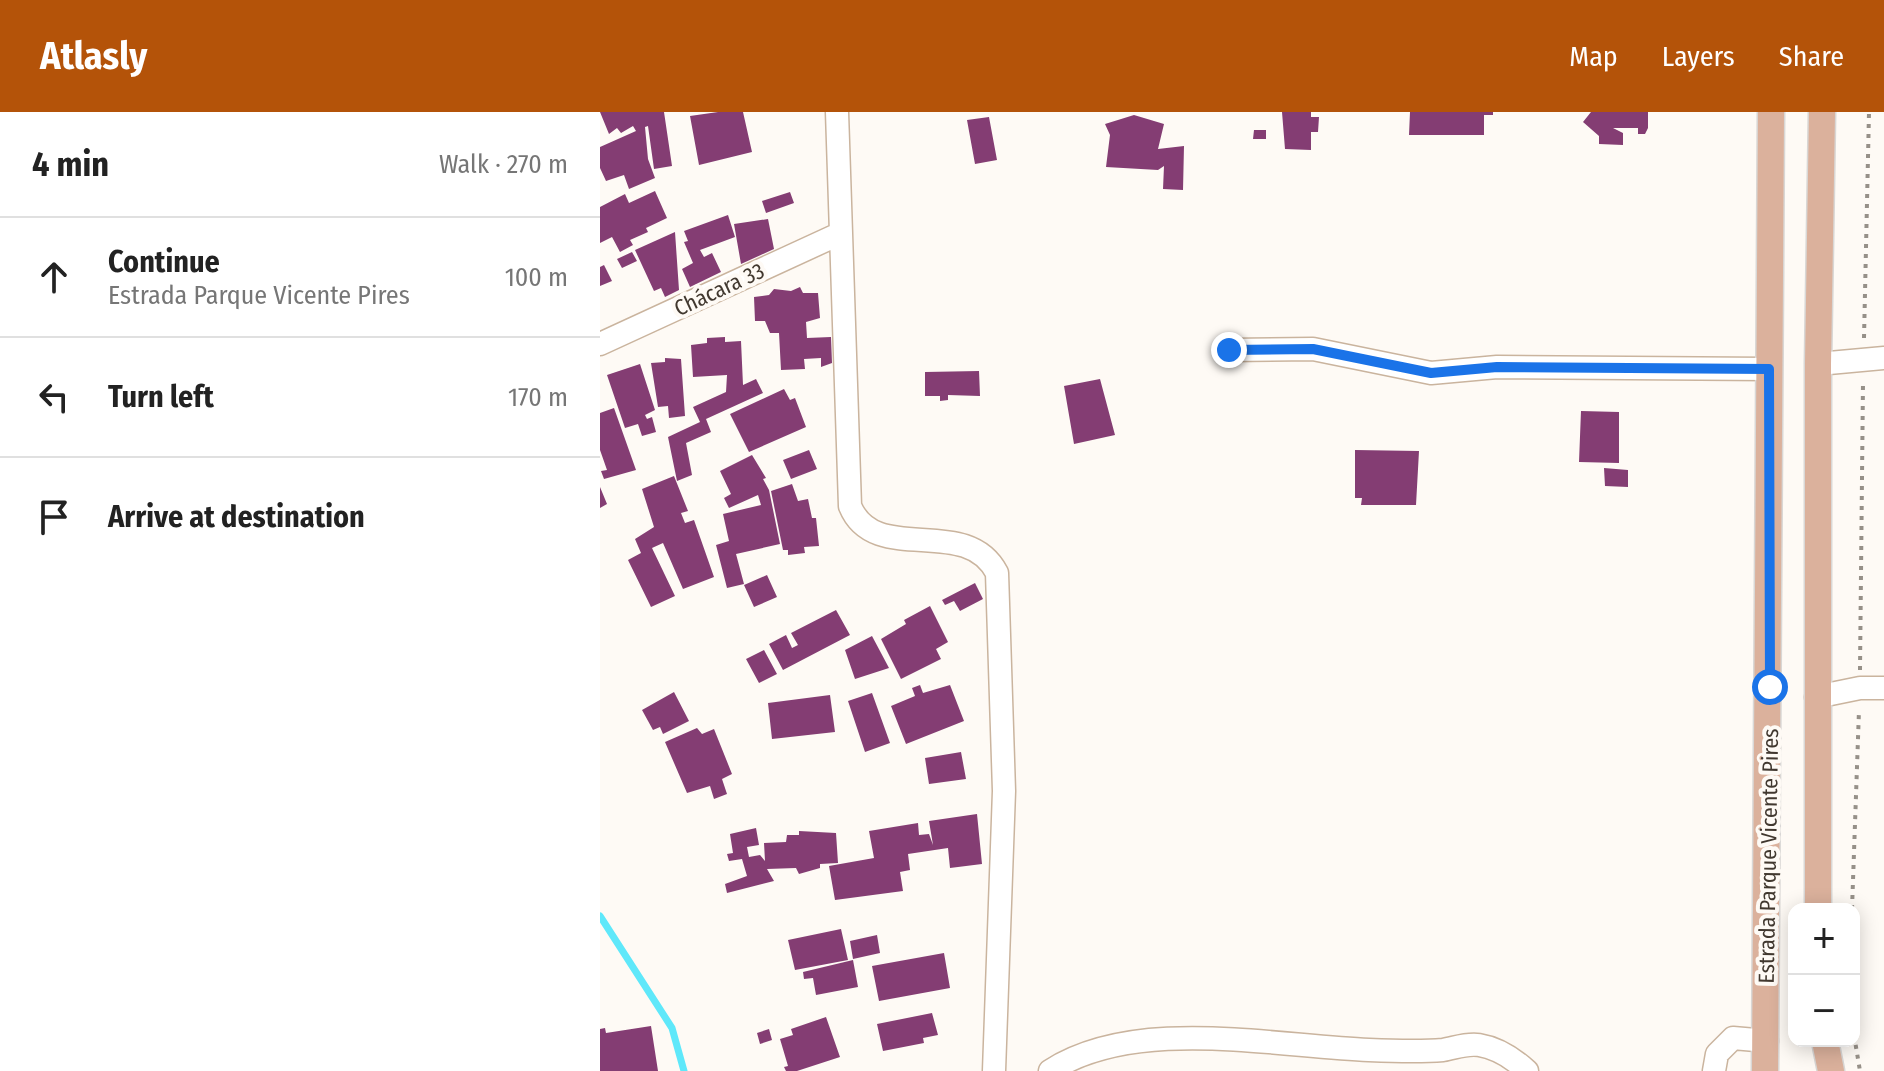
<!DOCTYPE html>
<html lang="en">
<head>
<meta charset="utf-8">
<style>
	:root { --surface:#fff; --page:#f2f2f2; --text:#222; --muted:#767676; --line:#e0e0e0; --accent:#b45309 }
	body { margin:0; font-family:"Fira Sans Condensed",sans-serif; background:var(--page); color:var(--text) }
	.controls { position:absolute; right:24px; bottom:24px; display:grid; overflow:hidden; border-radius:16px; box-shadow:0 4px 20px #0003 }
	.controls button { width:72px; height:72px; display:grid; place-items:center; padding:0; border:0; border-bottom:2px solid var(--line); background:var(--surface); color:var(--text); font:40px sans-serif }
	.stop { position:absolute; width:24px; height:24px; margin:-18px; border:6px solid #1a73e8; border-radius:50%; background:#fff }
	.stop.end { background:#1a73e8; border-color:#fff; box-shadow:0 2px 8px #0008 }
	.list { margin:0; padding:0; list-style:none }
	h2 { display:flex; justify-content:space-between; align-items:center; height:104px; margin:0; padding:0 32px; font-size:34px }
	h2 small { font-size:26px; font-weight:400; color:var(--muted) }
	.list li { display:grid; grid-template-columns:52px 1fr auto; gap:24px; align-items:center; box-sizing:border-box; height:120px; padding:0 32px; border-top:2px solid var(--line) }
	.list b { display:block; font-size:30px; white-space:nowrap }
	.list p { margin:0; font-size:26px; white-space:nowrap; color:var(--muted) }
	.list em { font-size:26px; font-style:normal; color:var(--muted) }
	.icon { flex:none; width:44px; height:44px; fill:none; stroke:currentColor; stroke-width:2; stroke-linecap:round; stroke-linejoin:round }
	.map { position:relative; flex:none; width:1284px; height:959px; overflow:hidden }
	header { display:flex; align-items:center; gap:48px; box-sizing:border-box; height:112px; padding:0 40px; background:var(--accent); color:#fff }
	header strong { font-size:38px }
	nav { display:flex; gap:44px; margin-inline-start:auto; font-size:28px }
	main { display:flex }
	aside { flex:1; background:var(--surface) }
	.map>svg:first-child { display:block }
</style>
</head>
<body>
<header>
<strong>Atlasly</strong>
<nav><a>Map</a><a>Layers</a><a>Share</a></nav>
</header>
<main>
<aside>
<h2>4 min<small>Walk · 270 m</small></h2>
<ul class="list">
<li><svg class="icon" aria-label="ahead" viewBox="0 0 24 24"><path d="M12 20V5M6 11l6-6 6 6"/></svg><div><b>Continue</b><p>Estrada Parque Vicente Pires</p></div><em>100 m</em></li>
<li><svg class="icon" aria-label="left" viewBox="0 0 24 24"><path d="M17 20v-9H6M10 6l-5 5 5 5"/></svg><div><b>Turn left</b></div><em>170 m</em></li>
<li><svg class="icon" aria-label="arrive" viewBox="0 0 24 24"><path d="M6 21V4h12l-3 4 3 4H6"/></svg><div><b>Arrive at destination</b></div></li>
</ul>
</aside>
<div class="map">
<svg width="1284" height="959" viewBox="0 0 1284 959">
	<rect width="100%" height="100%" fill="#fefaf5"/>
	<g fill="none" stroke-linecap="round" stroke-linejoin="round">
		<path stroke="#5fe8fa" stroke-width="7" d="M 0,804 L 72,916 L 84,959"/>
	</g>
	<path fill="#843d73" d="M 0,0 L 64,0 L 72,54 L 54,57 L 48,14 L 45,15 L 48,47 L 55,66 L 29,77 L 24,63 L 6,69 L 0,56 L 0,35 L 36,19 L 33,14 L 21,21 L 17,16 L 9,22 Z
		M 118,0 L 143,0 L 152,40 L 99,53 L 90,4 Z
		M 682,0 L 711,0 L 711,5 L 719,5 L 718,20 L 711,20 L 711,38 L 685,37 Z
		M 810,0 L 893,0 L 893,3 L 884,3 L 884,23 L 809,23 Z
		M 991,0 L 1048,0 L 1048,16 L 1045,22 L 1038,22 L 1038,16 L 1013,16 L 1023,21 L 1023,33 L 999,32 L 999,24 L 983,10 Z
		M 534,3 L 564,12 L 558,37 L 584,34 L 583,78 L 563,77 L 564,54 L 558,58 L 506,55 L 510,23 L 505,12 Z
		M 389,5 L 397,48 L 375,52 L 367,8 Z
		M 654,18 L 666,18 L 666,27 L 653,27 Z
		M 55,79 L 67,106 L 46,116 L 48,120 L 30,128 L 33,133 L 20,140 L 12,125 L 0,131 L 0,95 L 25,82 L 29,91 Z
		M 190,80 L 194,91 L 166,101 L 162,89 Z
		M 128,103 L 135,125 L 100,138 L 104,145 L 112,141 L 121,160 L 90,175 L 82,157 L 93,151 L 84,130 L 88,129 L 84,119 Z
		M 168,107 L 174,137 L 141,152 L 134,112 Z
		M 75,120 L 79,178 L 65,185 L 61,176 L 54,179 L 35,138 Z
		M 32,140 L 37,149 L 22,156 L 17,147 Z
		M 4,153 L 12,169 L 0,174 L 0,155 Z
		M 200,175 L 203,181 L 218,181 L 220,206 L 206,210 L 207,226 L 231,225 L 232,251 L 221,255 L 221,246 L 204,247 L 205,257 L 181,258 L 179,221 L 170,221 L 165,209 L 155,209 L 154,185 L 169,183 L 174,177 L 191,179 Z
		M 125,225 L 125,230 L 141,229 L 143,273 L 156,267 L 163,281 L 106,307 L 111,320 L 86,331 L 92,363 L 77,369 L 68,325 L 100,310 L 93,295 L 126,280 L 127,263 L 93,265 L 91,233 L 107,231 L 107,226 Z
		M 65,246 L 81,247 L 85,304 L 69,306 L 68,294 L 58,295 L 51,251 L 65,250 Z
		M 40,252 L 55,298 L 45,303 L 47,307 L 52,305 L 56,320 L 42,324 L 38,312 L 25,316 L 7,263 Z
		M 379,259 L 380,284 L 348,283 L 348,288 L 340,289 L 340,284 L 325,284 L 325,260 Z
		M 500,267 L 515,323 L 474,332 L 464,274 Z
		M 184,277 L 190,288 L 195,286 L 206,315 L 149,340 L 130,302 Z
		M 14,296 L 36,358 L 4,367 L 1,359 L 7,358 L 0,338 L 0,301 Z
		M 981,299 L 1019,300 L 1019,351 L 979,350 Z
		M 209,338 L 217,357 L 191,367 L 183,348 Z
		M 755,338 L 819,339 L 816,393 L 761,393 L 762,386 L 755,386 Z
		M 152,343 L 166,366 L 163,367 L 169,378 L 180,432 L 136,442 L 144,472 L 127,476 L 116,433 L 129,429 L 123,402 L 161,393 L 158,383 L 129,396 L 124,386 L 131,382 L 120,359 Z
		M 1004,356 L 1028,358 L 1028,375 L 1005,374 Z
		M 74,364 L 88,399 L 81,401 L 85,411 L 94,408 L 114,465 L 83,477 L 63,431 L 52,436 L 75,484 L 51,495 L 28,448 L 41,441 L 35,427 L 54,415 L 42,377 Z
		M 192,372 L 198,389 L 208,387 L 212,406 L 216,406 L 219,434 L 204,435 L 205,441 L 188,443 L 188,438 L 183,438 L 171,379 Z
		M 0,375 L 7,392 L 0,396 Z
		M 167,463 L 177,485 L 154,495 L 144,473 Z
		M 375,471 L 383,487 L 360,499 L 354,489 L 345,493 L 342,488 Z
		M 330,494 L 348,530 L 336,537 L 341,547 L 301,567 L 281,527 L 306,512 L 304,508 Z
		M 236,498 L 250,523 L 183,558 L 169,532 L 186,523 L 192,536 L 198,533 L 191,521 Z
		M 272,524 L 289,556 L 255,567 L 245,538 Z
		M 164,538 L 177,562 L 159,571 L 146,547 Z
		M 320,573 L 323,581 L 350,573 L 364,609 L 306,632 L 291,594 L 315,584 L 312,576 Z
		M 74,580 L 89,609 L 63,622 L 60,615 L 53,618 L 42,598 Z
		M 272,581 L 290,631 L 265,640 L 248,589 Z
		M 230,583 L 235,620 L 172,627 L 168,591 Z
		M 97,616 L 102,622 L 114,617 L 132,662 L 122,667 L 127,682 L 114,687 L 110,674 L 87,681 L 65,630 Z
		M 361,640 L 366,667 L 329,672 L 325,646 Z
		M 377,702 L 382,752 L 350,756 L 348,736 L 308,742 L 310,758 L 300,760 L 303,779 L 235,788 L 229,754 L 274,746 L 269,719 L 318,711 L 319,723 L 329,722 L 333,733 L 329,709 Z
		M 156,716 L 159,733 L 147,735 L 149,745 L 160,743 L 165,749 L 164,731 L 186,730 L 187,723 L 199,723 L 199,719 L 236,721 L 238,751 L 220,752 L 220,756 L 199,762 L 196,756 L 167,757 L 174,769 L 127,781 L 125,772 L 147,764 L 142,747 L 129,749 L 127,742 L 133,741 L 130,722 Z
		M 241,817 L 248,848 L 195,858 L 188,828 Z
		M 277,823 L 280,841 L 253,847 L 250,829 Z
		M 344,841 L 350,876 L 279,889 L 272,854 Z
		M 253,848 L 258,875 L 216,883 L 213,866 L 204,867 L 203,860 Z
		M 332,901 L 338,923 L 323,926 L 324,931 L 283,939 L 277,912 Z
		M 226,905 L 240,945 L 197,959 L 186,959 L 184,955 L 188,954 L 180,927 L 193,923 L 191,917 Z
		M 51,914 L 58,959 L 0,959 L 0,917 L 5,916 L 6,921 Z
		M 169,917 L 172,928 L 160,932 L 157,921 Z"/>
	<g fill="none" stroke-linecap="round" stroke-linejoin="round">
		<g stroke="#cab49e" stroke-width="25">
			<path id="minor" d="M 237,0 L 250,394 C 275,455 366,401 397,461 L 404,679 L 394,959
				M 0,232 L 239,122
				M 629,238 L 713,237 L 831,261 L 897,255 L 1169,257
				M 1218,252 L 1284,246
				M 1216,585 L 1260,576 L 1284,576
				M 450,959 C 535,904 671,934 769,938 C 793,939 819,940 843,938 C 855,936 866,931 879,933 C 897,936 914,947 927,959
				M 1114,959 L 1117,942 L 1133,926 L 1167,929"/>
		</g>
		<g stroke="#d9d7d5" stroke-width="29">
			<path id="major" d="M 1218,797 L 1218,252 L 1222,0
				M 1225,929 L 1231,959
				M 1165,959 L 1171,0"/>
		</g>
		<path stroke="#969088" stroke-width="4" stroke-dasharray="4 6" stroke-linecap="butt" d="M 1264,226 L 1269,0
			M 1260,558 L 1263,270
			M 1252,797 L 1259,598
			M 1254,923 L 1260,959"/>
		<use href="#minor" stroke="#fff" stroke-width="22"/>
		<use href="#major" stroke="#dbb19c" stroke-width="26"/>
	</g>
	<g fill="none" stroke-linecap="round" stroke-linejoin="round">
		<path stroke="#1a73e8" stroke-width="10" d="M 629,238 L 713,237 L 831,261 L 897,255 L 1169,257 L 1170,575"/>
	</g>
	<g text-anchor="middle" stroke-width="8" stroke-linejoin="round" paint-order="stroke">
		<g font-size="22" fill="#41382f" stroke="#fefaf5">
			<text transform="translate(119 177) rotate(-25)" y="8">Chácara 33</text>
			<text transform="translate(1168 744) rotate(-89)" y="8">Estrada Parque Vicente Pires</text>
		</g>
	</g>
</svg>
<div class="controls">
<button>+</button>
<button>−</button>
</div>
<div class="stop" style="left:1170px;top:575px"></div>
<div class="stop end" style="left:629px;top:238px"></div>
</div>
</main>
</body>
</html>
